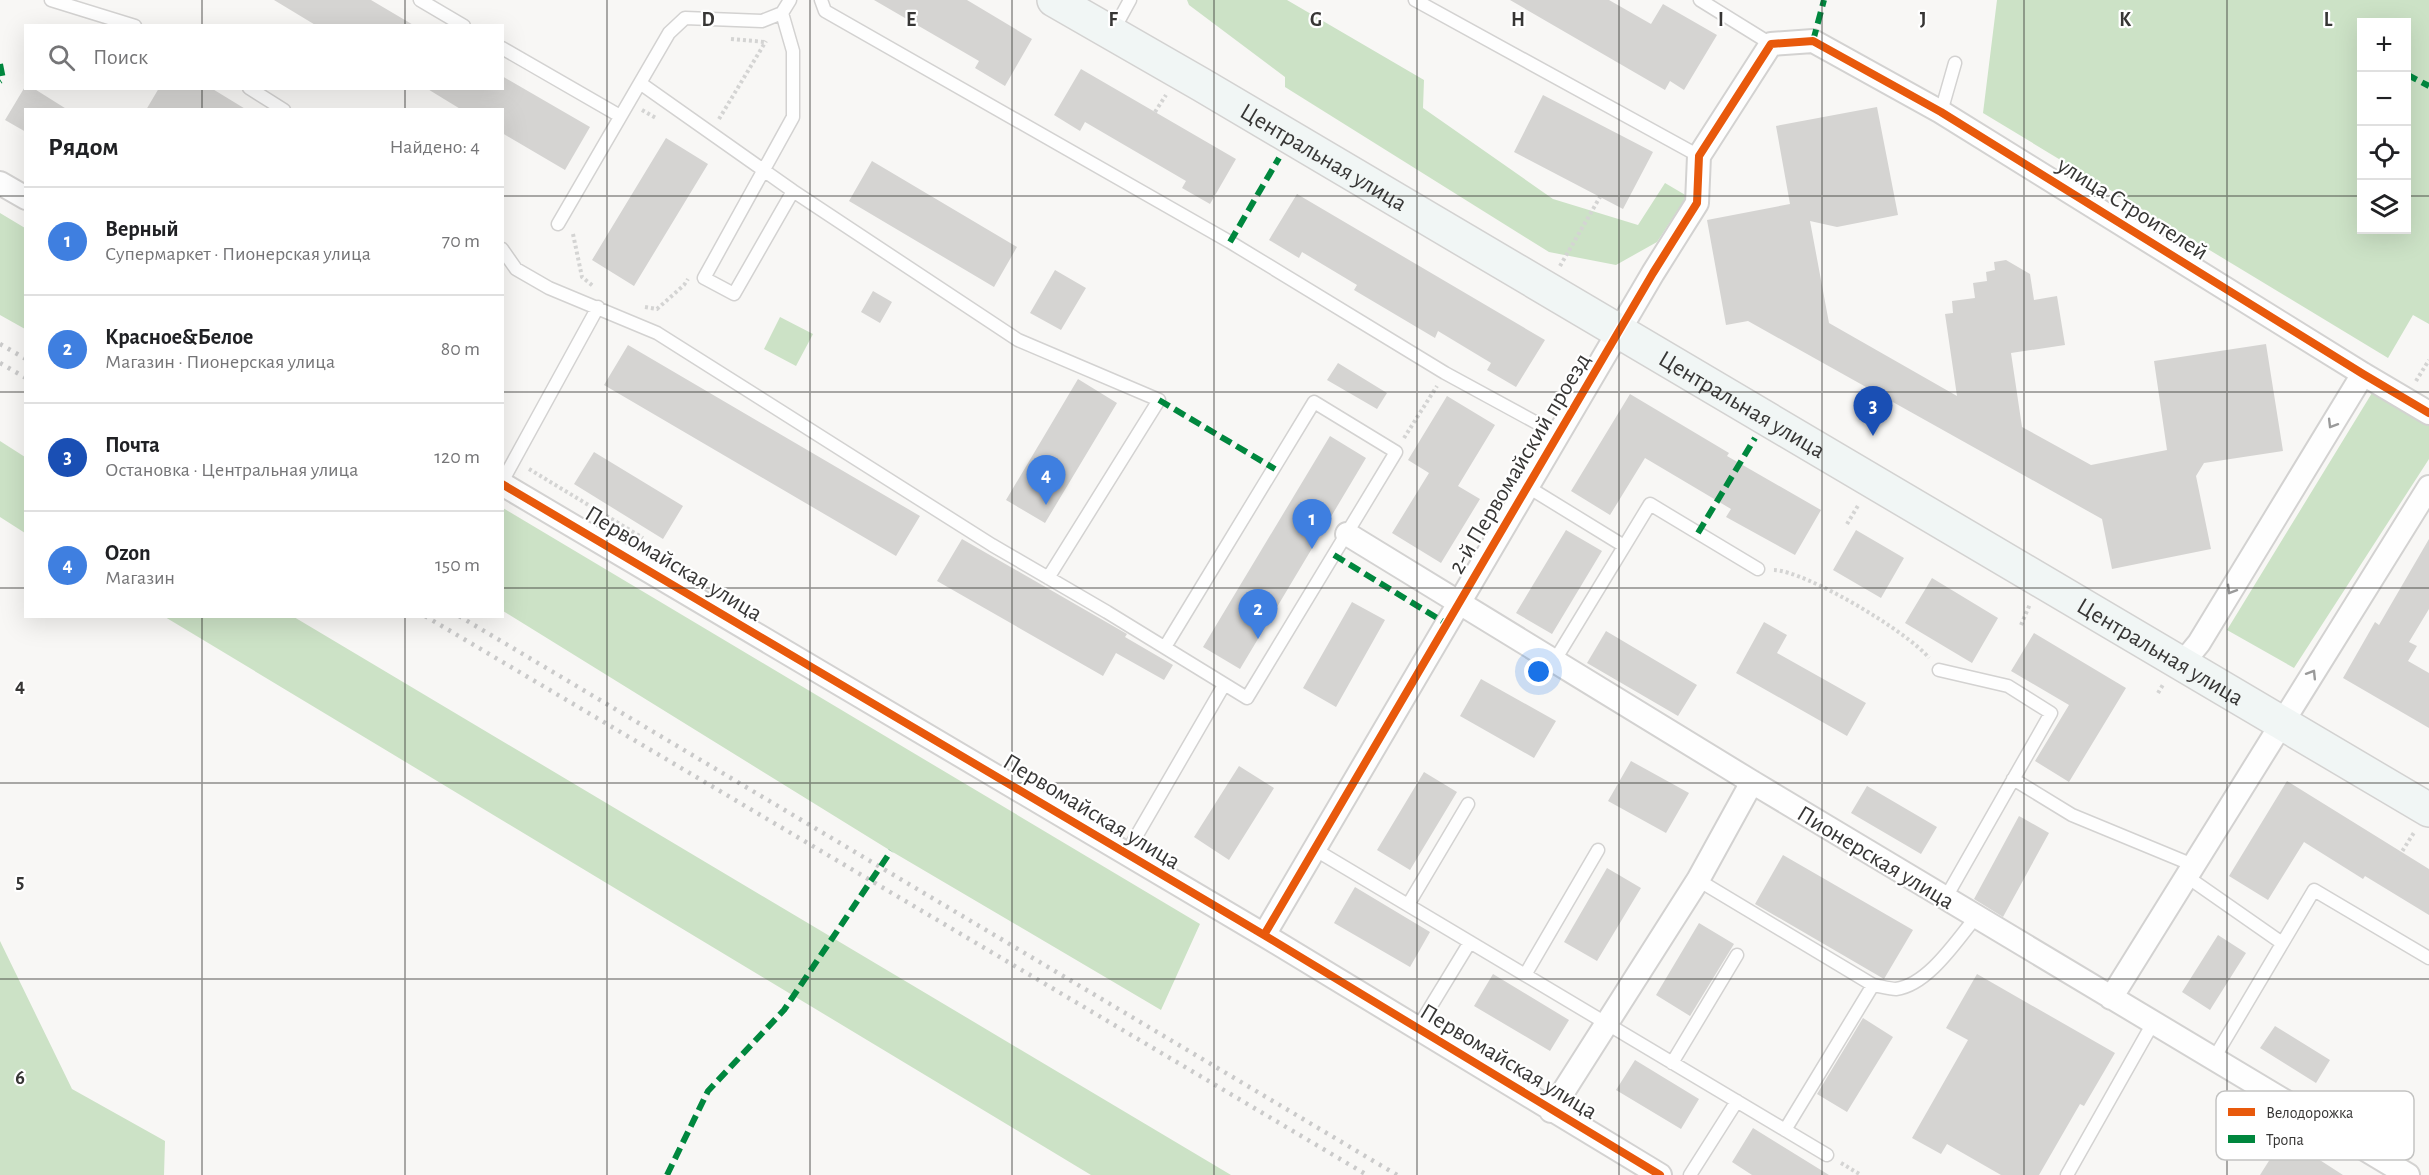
<!DOCTYPE html>
<html lang="ru">
<head>
<meta charset="utf-8">
<style>
	:root { --surface:#fff; --page:#f2f2f2; --text:#202124; --muted:#757577; --line:#e0e0e0; --accent:#7b7a78 }
	body { margin:0; font-family:"Alegreya Sans",sans-serif; background:var(--page); color:var(--text) }
	.controls { position:absolute; right:18px; top:18px; display:grid; overflow:hidden; border-radius:0px; box-shadow:0 6px 24px #0002 }
	.controls button { width:54px; height:54px; display:grid; place-items:center; padding:0; border:0; border-bottom:2px solid var(--line); background:var(--surface); color:var(--text); font:30px sans-serif }
	.you { position:absolute; left:1539px; top:672px; width:21px; height:21px; margin:-15px; border:4px solid #fff; border-radius:50%; background:#1a73e8; box-shadow:0 0 0 9px #1a73e833 }
	.badge { display:grid; place-items:center; width:39px; height:39px; border-radius:50%; background:var(--accent); color:#fff; font-size:20px; font-weight:700 }
	.pin { position:absolute; translate:-50% -50px; filter:drop-shadow(0 2px 3px #0008) }
	.pin::after { content:''; position:absolute; top:32px; width:21px; height:18px; background:inherit; clip-path:polygon(0 0,100% 0,50% 100%) }
	.list { margin:0; padding:0; list-style:none }
	h2 { display:flex; justify-content:space-between; align-items:center; height:78px; margin:0; padding:0 24px; font-size:26px }
	h2 small { font-size:20px; font-weight:400; color:var(--muted) }
	.list li { display:grid; grid-template-columns:39px 1fr auto; gap:18px; align-items:center; box-sizing:border-box; height:108px; padding:0 24px; border-top:2px solid var(--line) }
	.list b { display:block; font-size:22px; white-space:nowrap }
	.list p { margin:0; font-size:20px; white-space:nowrap; color:var(--muted) }
	.list em { font-size:20px; font-style:normal; color:var(--muted) }
	.icon { flex:none; width:33px; height:33px; fill:none; stroke:currentColor; stroke-width:2; stroke-linecap:round; stroke-linejoin:round }
	.map { position:relative; flex:none; width:2429px; height:1175px; overflow:hidden }
	.search { position:absolute; background:var(--surface); box-shadow:0 6px 24px #0002; left:24px; top:24px; width:480px; height:66px; display:flex; align-items:center; gap:15px; box-sizing:border-box; padding:0 21px; border-radius:0px; color:var(--muted); font-size:22px }
	.panel { position:absolute; background:var(--surface); box-shadow:0 6px 24px #0002; left:24px; top:108px; width:480px; height:510px; border-radius:0px }
	.map>svg:first-child { display:block }
</style>
</head>
<body>
<div class="map">
<svg width="2429" height="1175" viewBox="0 0 2429 1175">
	<rect width="100%" height="100%" fill="#f8f7f5"/>
	<path fill="#cce2c6" fill-rule="evenodd" d="M 1187,0 L 1287,0 L 1424,80 L 1423,108 L 1553,199 L 1638,225 L 1665,183 L 1687,196 L 1657,242 L 1616,265 L 1549,252 L 1285,87 L 1285,77 L 1189,5 Z
		M 1997,0 L 2429,0 L 2429,324 L 2413,315 L 2388,358 L 1983,113 ZM 2362,22 L 2406,22 L 2406,230 L 2362,230 Z
		M 0,213 L 25,228 L 25,329 L 0,315 Z
		M 780,317 L 813,334 L 796,366 L 764,349 Z
		M 2372,393 L 2429,426 L 2429,459 L 2294,668 L 2227,630 Z
		M 0,441 L 25,457 L 25,533 L 0,517 Z
		M 503,508 L 1200,924 L 1161,1010 L 891,851 L 503,611 Z
		M 165,617 L 294,617 L 1231,1175 L 1091,1175 Z
		M 0,941 L 72,1089 L 165,1141 L 164,1175 L 0,1175 Z"/>
	<path fill="#d5d4d2" d="M 274,0 L 371,0 L 415,26 L 317,26 Z
		M 874,0 L 967,0 L 1032,39 L 1005,86 L 975,68 L 979,61 Z
		M 1510,0 L 1609,0 L 1651,24 L 1663,4 L 1717,35 L 1684,90 L 1670,81 L 1665,90 Z
		M 1081,69 L 1236,159 L 1210,204 L 1182,188 L 1186,181 L 1085,122 L 1080,131 L 1054,115 Z
		M 502,76 L 590,127 L 565,170 L 502,133 L 502,110 L 462,110 L 426,88 L 502,88 Z
		M 26,85 L 26,88 L 33,88 L 68,110 L 26,110 L 26,132 L 5,120 Z
		M 159,88 L 211,88 L 247,110 L 146,110 Z
		M 1543,95 L 1653,152 L 1623,209 L 1514,152 Z
		M 1877,107 L 1898,215 L 1837,227 L 1810,221 L 1829,323 L 1957,396 L 1945,314 L 1953,313 L 1952,301 L 1975,298 L 1973,283 L 1987,281 L 1986,272 L 1995,270 L 1994,262 L 2006,260 L 2030,274 L 2034,300 L 2057,296 L 2065,345 L 2011,353 L 2022,427 L 2091,465 L 2167,450 L 2154,361 L 2266,344 L 2283,451 L 2204,463 L 2196,476 L 2211,549 L 2112,569 L 2102,519 L 1748,321 L 1726,325 L 1707,220 L 1790,204 L 1776,126 Z
		M 666,138 L 708,164 L 634,286 L 592,260 Z
		M 872,161 L 1017,247 L 994,287 L 849,201 Z
		M 1297,194 L 1545,340 L 1516,387 L 1487,370 L 1491,363 L 1438,331 L 1435,338 L 1354,290 L 1357,285 L 1302,252 L 1299,258 L 1269,240 Z
		M 1055,270 L 1086,288 L 1061,330 L 1030,313 Z
		M 873,291 L 892,302 L 880,323 L 861,312 Z
		M 628,345 L 920,516 L 896,556 L 604,385 Z
		M 1338,363 L 1387,393 L 1377,409 L 1327,380 Z
		M 1078,379 L 1117,403 L 1045,523 L 1006,500 Z
		M 1630,394 L 1729,453 L 1727,456 L 1821,510 L 1795,555 L 1726,517 L 1731,509 L 1645,458 L 1610,515 L 1571,491 Z
		M 1447,396 L 1495,425 L 1458,486 L 1480,499 L 1441,563 L 1392,533 L 1429,473 L 1408,460 Z
		M 1330,436 L 1366,458 L 1240,669 L 1203,647 Z
		M 594,452 L 683,506 L 663,539 L 574,484 Z
		M 1566,530 L 1602,551 L 1552,634 L 1516,613 Z
		M 1856,530 L 1904,558 L 1881,598 L 1833,570 Z
		M 962,539 L 1127,634 L 1125,637 L 1173,665 L 1164,680 L 1116,653 L 1103,676 L 937,581 Z
		M 2429,539 L 2429,609 L 2409,642 L 2417,646 L 2408,661 L 2429,673 L 2429,728 L 2343,678 L 2375,622 L 2379,625 Z
		M 1932,578 L 1998,618 L 1972,663 L 1905,623 Z
		M 1352,602 L 1385,620 L 1336,707 L 1303,688 Z
		M 1764,622 L 1787,635 L 1777,653 L 1866,703 L 1847,736 L 1736,673 Z
		M 1606,631 L 1697,685 L 1678,716 L 1587,663 Z
		M 2034,633 L 2126,688 L 2069,782 L 2035,761 L 2069,705 L 2011,671 Z
		M 1481,679 L 1556,721 L 1534,758 L 1460,716 Z
		M 1631,761 L 1689,793 L 1666,833 L 1608,801 Z
		M 1239,766 L 1274,788 L 1229,860 L 1194,837 Z
		M 1424,772 L 1457,792 L 1410,870 L 1377,850 Z
		M 2287,781 L 2429,869 L 2429,915 L 2365,876 L 2363,879 L 2304,842 L 2268,900 L 2229,876 Z
		M 1867,786 L 1937,827 L 1921,854 L 1851,813 Z
		M 2019,816 L 2049,833 L 2003,917 L 1974,899 Z
		M 1783,855 L 1913,930 L 1884,979 L 1755,904 Z
		M 1607,868 L 1641,888 L 1597,961 L 1564,942 Z
		M 1355,887 L 1430,932 L 1410,967 L 1334,923 Z
		M 1699,923 L 1734,944 L 1690,1016 L 1656,995 Z
		M 2218,935 L 2246,953 L 2210,1010 L 2182,992 Z
		M 1493,974 L 1569,1020 L 1550,1051 L 1474,1006 Z
		M 1977,974 L 2115,1053 L 2084,1106 L 2080,1104 L 2039,1175 L 2001,1175 L 1947,1144 L 1941,1154 L 1912,1138 L 1968,1040 L 1946,1028 Z
		M 1863,1018 L 1893,1037 L 1847,1112 L 1817,1094 Z
		M 2275,1026 L 2330,1060 L 2316,1083 L 2260,1048 Z
		M 1635,1060 L 1699,1099 L 1681,1129 L 1616,1090 Z
		M 1753,1128 L 1829,1175 L 1752,1175 L 1732,1162 Z
		M 2284,1137 L 2343,1175 L 2260,1175 Z"/>
	<g fill="none" stroke-linecap="round" stroke-linejoin="round">
		<g stroke="#d3d2d1" stroke-width="15">
			<path id="lane" d="M 51,0 L 135,26
				M 420,0 L 464,26
				M 821,0 L 825,11 L 1230,242 L 1445,373 L 1559,435
				M 1415,0 L 1699,156
				M 1700,0 L 1771,44
				M 782,13 L 793,51 L 793,117 L 704,278 L 734,294 L 793,191
				M 1112,33 L 1130,0
				M 502,48 L 620,116
				M 640,83 L 793,191 L 1018,340 L 1159,400 L 1048,578
				M 249,88 L 284,110
				M 1941,112 L 1955,63
				M 558,224 L 669,33 L 685,18 L 762,21 L 782,13 L 790,0
				M 502,249 L 516,269 L 549,288 L 657,333 L 992,545 L 1107,612 L 1247,698 L 1396,452 L 1314,402 L 1165,647
				M 502,482 L 598,307
				M 1528,487 L 1624,546
				M 1555,660 L 1650,504 L 1758,569
				M 1939,670 L 2008,686 L 2051,713 L 1945,899
				M 2013,779 L 2072,815 L 2193,865
				M 1314,849 L 1827,1155
				M 1126,854 L 1224,685
				M 2186,876 L 2282,943
				M 1698,880 L 1873,985 C 1880,986 1889,989 1896,989 C 1928,985 1957,940 1976,917
				M 1408,905 L 1468,804
				M 1525,975 L 1598,850
				M 1417,1029 L 1470,942
				M 2213,1060 L 2314,890 L 2429,958
				M 1672,1063 L 1737,955
				M 1785,1130 L 1873,985
				M 1690,1175 L 1737,1101
				M 2067,1175 L 2153,1023"/>
		</g>
		<g stroke="#d3d2d1" stroke-width="26">
			<path id="street" d="M 0,183 L 26,198
				M 502,484 L 1264,935 L 1660,1175
				M 1347,534 L 1752,782 L 2408,1175
				M 2181,665 L 2199,643 L 2363,374
				M 1264,935 L 1653,273 L 1697,203 L 1699,156 L 1771,44 L 1813,41 L 1941,112 L 2363,374 L 2429,413
				M 2111,998 L 2429,487
				M 1551,1111 L 1698,880 L 1752,782"/>
		</g>
		<g stroke="#d3d2d1" stroke-width="36">
			<g id="secondary">
				<path id="s1" d="M 1054,0 L 1202,85 L 2429,810"/>
			</g>
		</g>
		<path stroke="#d4d4d3" stroke-width="4" stroke-dasharray="3 3" stroke-linecap="butt" d="M 731,39 L 765,42
			M 642,110 L 656,118
			M 1155,112 L 1166,95
			M 719,119 L 766,41
			M 573,234 L 582,277 L 593,286
			M 1560,266 L 1600,197
			M 645,307 L 657,309 L 684,285 L 688,279
			M 2416,381 L 2429,360
			M 1404,438 L 1437,386
			M 529,469 L 643,538
			M 1847,524 L 1859,504
			M 1774,570 C 1806,571 1908,632 1929,658
			M 2021,625 L 2030,604
			M 2158,693 L 2164,683
			M 2396,861 L 2415,831
			M 1841,1163 L 1861,1175"/>
		<use href="#lane" stroke="#fefefe" stroke-width="12"/>
		<use href="#street" stroke="#fefefe" stroke-width="22"/>
		<use href="#secondary" stroke="#f1f6f5" stroke-width="33"/>
		<path stroke="#cacaca" stroke-width="4.5" stroke-dasharray="3 6" stroke-linecap="butt" d="M 0,344 L 26,359
			M 0,363 L 26,378
			M 425,616 L 1367,1175
			M 459,616 L 1397,1175"/>
		<path stroke="#00873e" stroke-width="6" stroke-dasharray="12 6" stroke-linecap="butt" d="M 1813,41 L 1824,0
			M 0,64 L 3,79 L 0,81
			M 2406,74 L 2429,86
			M 1230,242 L 1279,158
			M 1159,400 L 1275,469
			M 1698,533 L 1755,438
			M 1334,555 L 1447,624
			M 667,1175 L 708,1091 L 784,1010 L 891,851"/>
		<g stroke="#fff" stroke-width="11">
			<path id="cycleway" d="M 502,484 L 1264,935 L 1660,1175
				M 1264,935 L 1653,273 L 1697,203 L 1699,156 L 1771,44 L 1813,41 L 1941,112 L 2363,374 L 2429,413"/>
		</g>
		<use href="#cycleway" stroke="#e8590c" stroke-width="8"/>
	</g>
	<defs><path id="oneway-chevron" d="M-2-3.5L2.5 0L-2 3.5" fill="none" stroke-width="1.6" stroke-linecap="round" stroke-linejoin="round" transform="scale(1.5)"/></defs>
	<g stroke="#9a9a9a">
		<use href="#oneway-chevron" transform="translate(2332 424) rotate(121)"/>
		<use href="#oneway-chevron" transform="translate(2231 590) rotate(121)"/>
		<use href="#oneway-chevron" transform="translate(2312 674) rotate(-58)"/>
	</g>
	<path fill="none" stroke="#373635" stroke-width="1.5" stroke-opacity="0.55" d="M 202,0 L 202,26M 405,0 L 405,26M 607,0 L 607,1175M 810,0 L 810,1175M 1012,0 L 1012,1175M 1214,0 L 1214,1175M 1417,0 L 1417,1175M 1619,0 L 1619,1175M 1822,0 L 1822,1175M 2024,0 L 2024,1175M 2227,0 L 2227,1175M 202,88 L 202,110M 405,88 L 405,110M 0,196 L 26,196M 502,196 L 2362,196M 2406,196 L 2429,196M 0,392 L 26,392M 502,392 L 2429,392M 0,588 L 26,588M 502,588 L 2429,588M 202,616 L 202,1175M 405,616 L 405,1175M 0,783 L 2429,783M 0,979 L 2429,979"/>
	<g text-anchor="middle" stroke-width="4.5" stroke-linejoin="round" paint-order="stroke">
		<g font-size="24" fill="#373635" stroke="#fff">
			<text dy="8" stroke="none"><textPath href="#s1" startOffset="312">Центральная улица</textPath></text>
			<text transform="translate(2133 208) rotate(32)" y="8">улица Строителей</text>
			<text dy="8" stroke="none"><textPath href="#s1" startOffset="798">Центральная улица</textPath></text>
			<text transform="translate(1519 463) rotate(-59)" y="8">2-й Первомайский проезд</text>
			<text transform="translate(674 563) rotate(31)" y="8">Первомайская улица</text>
			<text dy="8" stroke="none"><textPath href="#s1" startOffset="1284">Центральная улица</textPath></text>
			<text transform="translate(1092 811) rotate(31)" y="8">Первомайская улица</text>
			<text transform="translate(1876 857) rotate(31)" y="8">Пионерская улица</text>
			<text transform="translate(1509 1061) rotate(31)" y="8">Первомайская улица</text>
		</g>
	</g>
	<rect x="2216" y="1091" width="198" height="69" rx="9" fill="#fff" stroke="#c3c3c2" stroke-width="1.5"/>
	<rect x="2228" y="1108" width="27" height="8" fill="#e8590c"/>
	<rect x="2228" y="1135" width="27" height="8" fill="#00873e"/>
	<g font-size="16" fill="#373635">
		<text x="2266" y="1118">Велодорожка</text>
		<text x="2266" y="1145">Тропа</text>
	</g>
	<g font-size="20" text-anchor="middle" font-weight="bold" fill="#373635" stroke="#fff" stroke-width="4.5" stroke-linejoin="round" paint-order="stroke">
		<text x="708" y="26">D</text>
		<text x="911" y="26">E</text>
		<text x="1113" y="26">F</text>
		<text x="1316" y="26">G</text>
		<text x="1518" y="26">H</text>
		<text x="1721" y="26">I</text>
		<text x="1923" y="26">J</text>
		<text x="2125" y="26">K</text>
		<text x="2328" y="26">L</text>
		<text x="20" y="692">4</text>
		<text x="20" y="888">5</text>
		<text x="20" y="1084">6</text>
	</g>
</svg>
<div class="controls">
<button>+</button>
<button>−</button>
<button><svg class="icon" aria-label="locate" viewBox="0 0 24 24"><circle cx="12" cy="12" r="6"/><path d="M12 2v4M12 18v4M2 12h4M18 12h4"/></svg></button>
<button><svg class="icon" aria-label="layers" viewBox="0 0 24 24"><path d="M12 4l9 5-9 5-9-5zM3 14l9 5 9-5"/></svg></button>
</div>
<div class="you"></div>
<div class="pin badge" style="left:1312px;top:549px;background:#3f7fe0">1</div>
<div class="pin badge" style="left:1258px;top:639px;background:#3f7fe0">2</div>
<div class="pin badge" style="left:1873px;top:436px;background:#1a4fb4">3</div>
<div class="pin badge" style="left:1046px;top:505px;background:#3f7fe0">4</div>
<div class="search"><svg class="icon" aria-label="search" viewBox="0 0 24 24"><circle cx="10" cy="10" r="6"/><path d="M15 15l6 6"/></svg>Поиск</div>
<section class="panel">
<h2>Рядом<small>Найдено: 4</small></h2>
<ul class="list">
<li><span class="badge" style="background:#3f7fe0">1</span><div><b>Верный</b><p>Супермаркет · Пионерская улица</p></div><em>70 m</em></li>
<li><span class="badge" style="background:#3f7fe0">2</span><div><b>Красное&amp;Белое</b><p>Магазин · Пионерская улица</p></div><em>80 m</em></li>
<li><span class="badge" style="background:#1a4fb4">3</span><div><b>Почта</b><p>Остановка · Центральная улица</p></div><em>120 m</em></li>
<li><span class="badge" style="background:#3f7fe0">4</span><div><b>Ozon</b><p>Магазин</p></div><em>150 m</em></li>
</ul>
</section>
</div>
</body>
</html>
